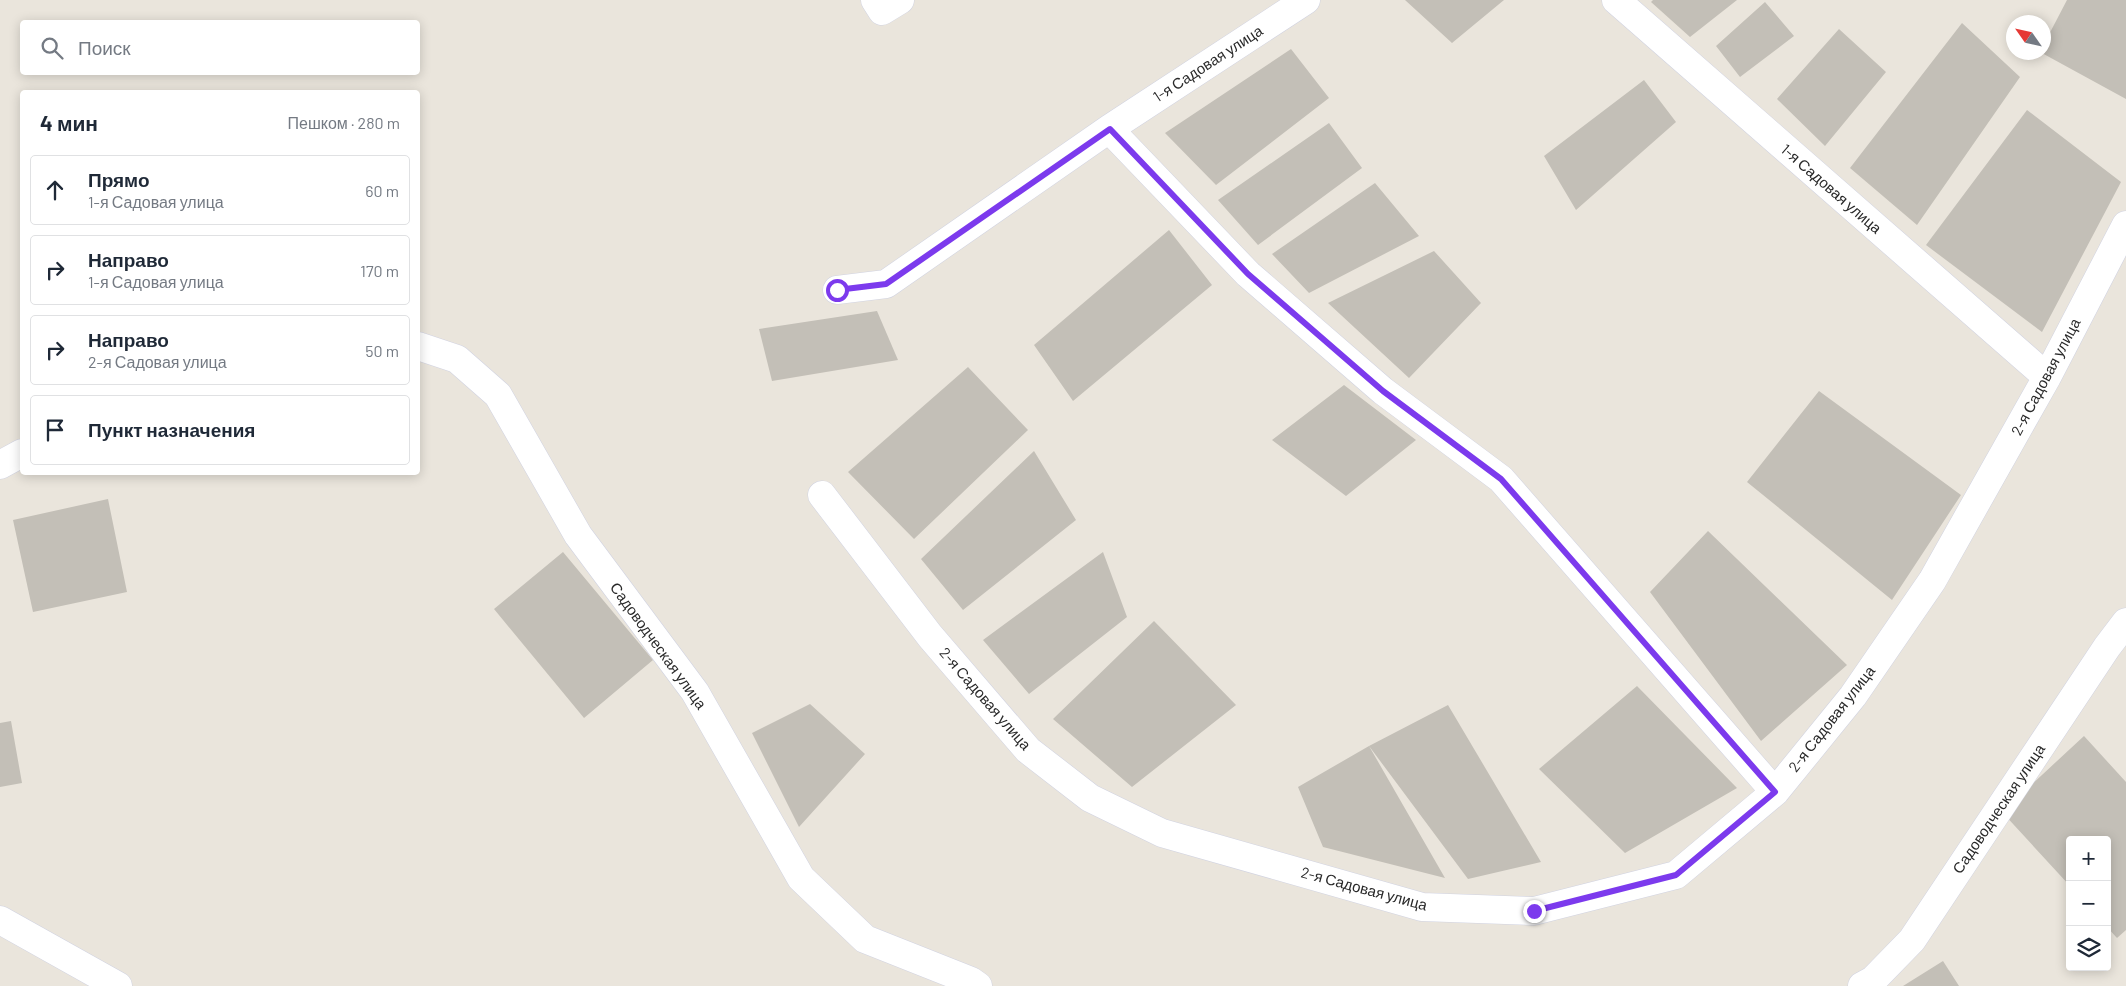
<!DOCTYPE html>
<html lang="ru">
<head>
<meta charset="utf-8">
<style>
	:root { --surface:#fff; --page:#f6f6f7; --text:#1f2937; --muted:#747a83; --line:#e0e1e3 }
	body { margin:0; font-family:Barlow,sans-serif; background:var(--page); color:var(--text) }
	.controls { position:absolute; right:15px; bottom:15px; display:grid; overflow:hidden; border-radius:5px; box-shadow:0 2px 12px #0003 }
	.controls button { width:45px; height:45px; display:grid; place-items:center; padding:0; border:0; border-bottom:1px solid var(--line); background:var(--surface); color:var(--text); font:25px sans-serif }
	.compass { position:absolute; left:2006px; top:15px; width:45px; height:45px; border-radius:50%; background:var(--surface); box-shadow:0 2px 12px #0003; rotate:304deg }
	.stop { position:absolute; width:15px; height:15px; margin:-11px; border:4px solid #7c3aed; border-radius:50%; background:#fff }
	.stop.end { background:#7c3aed; border-color:#fff; box-shadow:0 1px 5px #0008 }
	.list { margin:0; padding:0; list-style:none }
	h2 { display:flex; justify-content:space-between; align-items:center; height:65px; margin:0; padding:0 20px; font-size:21px }
	h2 small { font-size:16px; font-weight:400; color:var(--muted) }
	.list li { display:grid; grid-template-columns:32px 1fr auto; gap:15px; align-items:center; box-sizing:border-box; height:70px; margin:0 10px 10px; padding:0 10px; border:1px solid var(--line); border-radius:5px }
	.list b { display:block; font-size:19px; white-space:nowrap }
	.list p { margin:0; font-size:16px; white-space:nowrap; color:var(--muted) }
	.list em { font-size:16px; font-style:normal; color:var(--muted) }
	.icon { flex:none; width:28px; height:28px; fill:none; stroke:currentColor; stroke-width:2; stroke-linecap:round; stroke-linejoin:round }
	.map { position:relative; flex:none; width:2126px; height:986px; overflow:hidden }
	.search { position:absolute; background:var(--surface); box-shadow:0 2px 12px #0003; left:20px; top:20px; width:400px; height:55px; display:flex; align-items:center; gap:12px; box-sizing:border-box; padding:0 18px; border-radius:5px; color:var(--muted); font-size:19px }
	.panel { position:absolute; background:var(--surface); box-shadow:0 2px 12px #0003; left:20px; top:90px; width:400px; height:385px; border-radius:5px }
	.map>svg:first-child { display:block }
</style>
</head>
<body>
<div class="map">
<svg width="2126" height="986" viewBox="0 0 2126 986">
	<rect width="100%" height="100%" fill="#eae5dc"/>
	<path fill="#c3bfb7" d="M 1405,0 L 1504,0 L 1452,43 Z
		M 1653,0 L 1737,0 L 1690,37 L 1651,2 Z
		M 2067,0 L 2126,0 L 2126,99 L 2040,52 L 2044,52 L 2044,44 Z
		M 1765,2 L 1794,36 L 1740,77 L 1716,46 Z
		M 1962,23 L 2020,77 L 1917,225 L 1850,168 Z
		M 1839,29 L 1886,72 L 1825,146 L 1777,99 Z
		M 1291,49 L 1329,98 L 1216,185 L 1165,133 Z
		M 1644,80 L 1676,122 L 1576,210 L 1544,156 Z
		M 2027,110 L 2121,182 L 2042,332 L 1926,245 Z
		M 1329,123 L 1362,168 L 1258,245 L 1218,200 Z
		M 1375,183 L 1419,236 L 1309,293 L 1272,254 Z
		M 1169,230 L 1212,285 L 1073,401 L 1034,345 Z
		M 1434,251 L 1481,303 L 1409,378 L 1328,303 Z
		M 877,311 L 898,360 L 772,381 L 759,329 Z
		M 968,367 L 1028,430 L 914,539 L 848,472 Z
		M 1344,385 L 1416,440 L 1346,496 L 1272,440 Z
		M 1819,391 L 1961,495 L 1892,600 L 1747,482 Z
		M 1034,451 L 1076,520 L 963,610 L 921,559 Z
		M 108,499 L 127,592 L 33,612 L 13,520 Z
		M 1708,531 L 1847,665 L 1761,741 L 1650,592 Z
		M 563,552 L 653,660 L 584,718 L 494,609 Z
		M 1103,552 L 1127,617 L 1029,694 L 983,640 Z
		M 1154,621 L 1236,705 L 1132,787 L 1053,719 Z
		M 1637,686 L 1737,788 L 1625,853 L 1539,769 Z
		M 810,704 L 865,754 L 799,827 L 752,733 Z
		M 1448,705 L 1541,862 L 1468,879 L 1369,746 Z
		M 11,721 L 22,783 L 0,787 L 0,723 Z
		M 2084,736 L 2126,782 L 2126,930 L 2117,938 L 2107,927 L 2107,840 L 2070,840 L 2070,886 L 2002,812 Z
		M 1369,746 L 1445,878 L 1323,847 L 1298,787 Z
		M 1943,961 L 1959,986 L 1903,986 Z"/>
	<g fill="none" stroke-linecap="round" stroke-linejoin="round">
		<g stroke="#d1d3e1" stroke-width="29">
			<path id="street" d="M 875,0 L 882,11 L 900,0
				M 1616,0 L 2047,377
				M 1109,129 L 1248,274 L 1383,391 L 1501,479 L 1775,792
				M 837,290 L 886,284 L 1109,129 L 1306,0
				M 418,346 L 457,359 L 498,395 L 578,535 L 695,692 L 801,878 L 865,939 L 971,981 L 978,986
				M 0,465 L 22,453
				M 822,495 L 930,636 L 1028,750 L 1090,798 L 1162,833 L 1422,907 L 1534,911 L 1676,875 L 1775,792 L 1853,696 L 1932,581 L 2047,377 L 2126,225
				M 0,920 L 118,986
				M 1862,986 L 1873,980 L 1912,940 L 2107,647 L 2126,622"/>
		</g>
		<use href="#street" stroke="#fff" stroke-width="28"/>
	</g>
	<g fill="none" stroke-linecap="round" stroke-linejoin="round">
		<path stroke="#7c3aed" stroke-width="6" d="M 837,290 L 886,284 L 1110,129 L 1248,274 L 1383,391 L 1501,479 L 1775,792 L 1676,875 L 1534,911"/>
	</g>
	<g text-anchor="middle" stroke-width="4.5" stroke-linejoin="round" paint-order="stroke">
		<g font-size="15" fill="#292929" stroke="#fff">
			<text transform="translate(1208 64) rotate(-33)" y="5">1-я Садовая улица</text>
			<text transform="translate(1831 189) rotate(41)" y="5">1-я Садовая улица</text>
			<text transform="translate(2046 377) rotate(-62)" y="5">2-я Садовая улица</text>
			<text transform="translate(658 646) rotate(54)" y="5">Садоводческая улица</text>
			<text transform="translate(985 699) rotate(49)" y="5">2-я Садовая улица</text>
			<text transform="translate(1832 719) rotate(-52)" y="5">2-я Садовая улица</text>
			<text transform="translate(1999 809) rotate(-56)" y="5">Садоводческая улица</text>
			<text transform="translate(1364 889) rotate(15)" y="5">2-я Садовая улица</text>
		</g>
	</g>
</svg>
<div class="controls">
<button>+</button>
<button>−</button>
<button><svg class="icon" aria-label="layers" viewBox="0 0 24 24"><path d="M12 4l9 5-9 5-9-5zM3 14l9 5 9-5"/></svg></button>
</div>
<svg class="compass" viewBox="-18 -18 36 36"><path d="M0-13l5 13h-10z" fill="#e53935"/><path d="M0 13l5-13h-10z" fill="#747a83"/></svg>
<div class="stop" style="left:837px;top:290px"></div>
<div class="stop end" style="left:1534px;top:911px"></div>
<div class="search"><svg class="icon" aria-label="search" viewBox="0 0 24 24"><circle cx="10" cy="10" r="6"/><path d="M15 15l6 6"/></svg>Поиск</div>
<section class="panel">
<h2>4 мин<small>Пешком · 280 m</small></h2>
<ul class="list">
<li><svg class="icon" aria-label="ahead" viewBox="0 0 24 24"><path d="M12 20V5M6 11l6-6 6 6"/></svg><div><b>Прямо</b><p>1-я Садовая улица</p></div><em>60 m</em></li>
<li><svg class="icon" aria-label="right" viewBox="0 0 24 24"><path d="M7 20v-9h11M14 6l5 5-5 5"/></svg><div><b>Направо</b><p>1-я Садовая улица</p></div><em>170 m</em></li>
<li><svg class="icon" aria-label="right" viewBox="0 0 24 24"><path d="M7 20v-9h11M14 6l5 5-5 5"/></svg><div><b>Направо</b><p>2-я Садовая улица</p></div><em>50 m</em></li>
<li><svg class="icon" aria-label="arrive" viewBox="0 0 24 24"><path d="M6 21V4h12l-3 4 3 4H6"/></svg><div><b>Пункт назначения</b></div></li>
</ul>
</section>
</div>
</body>
</html>
